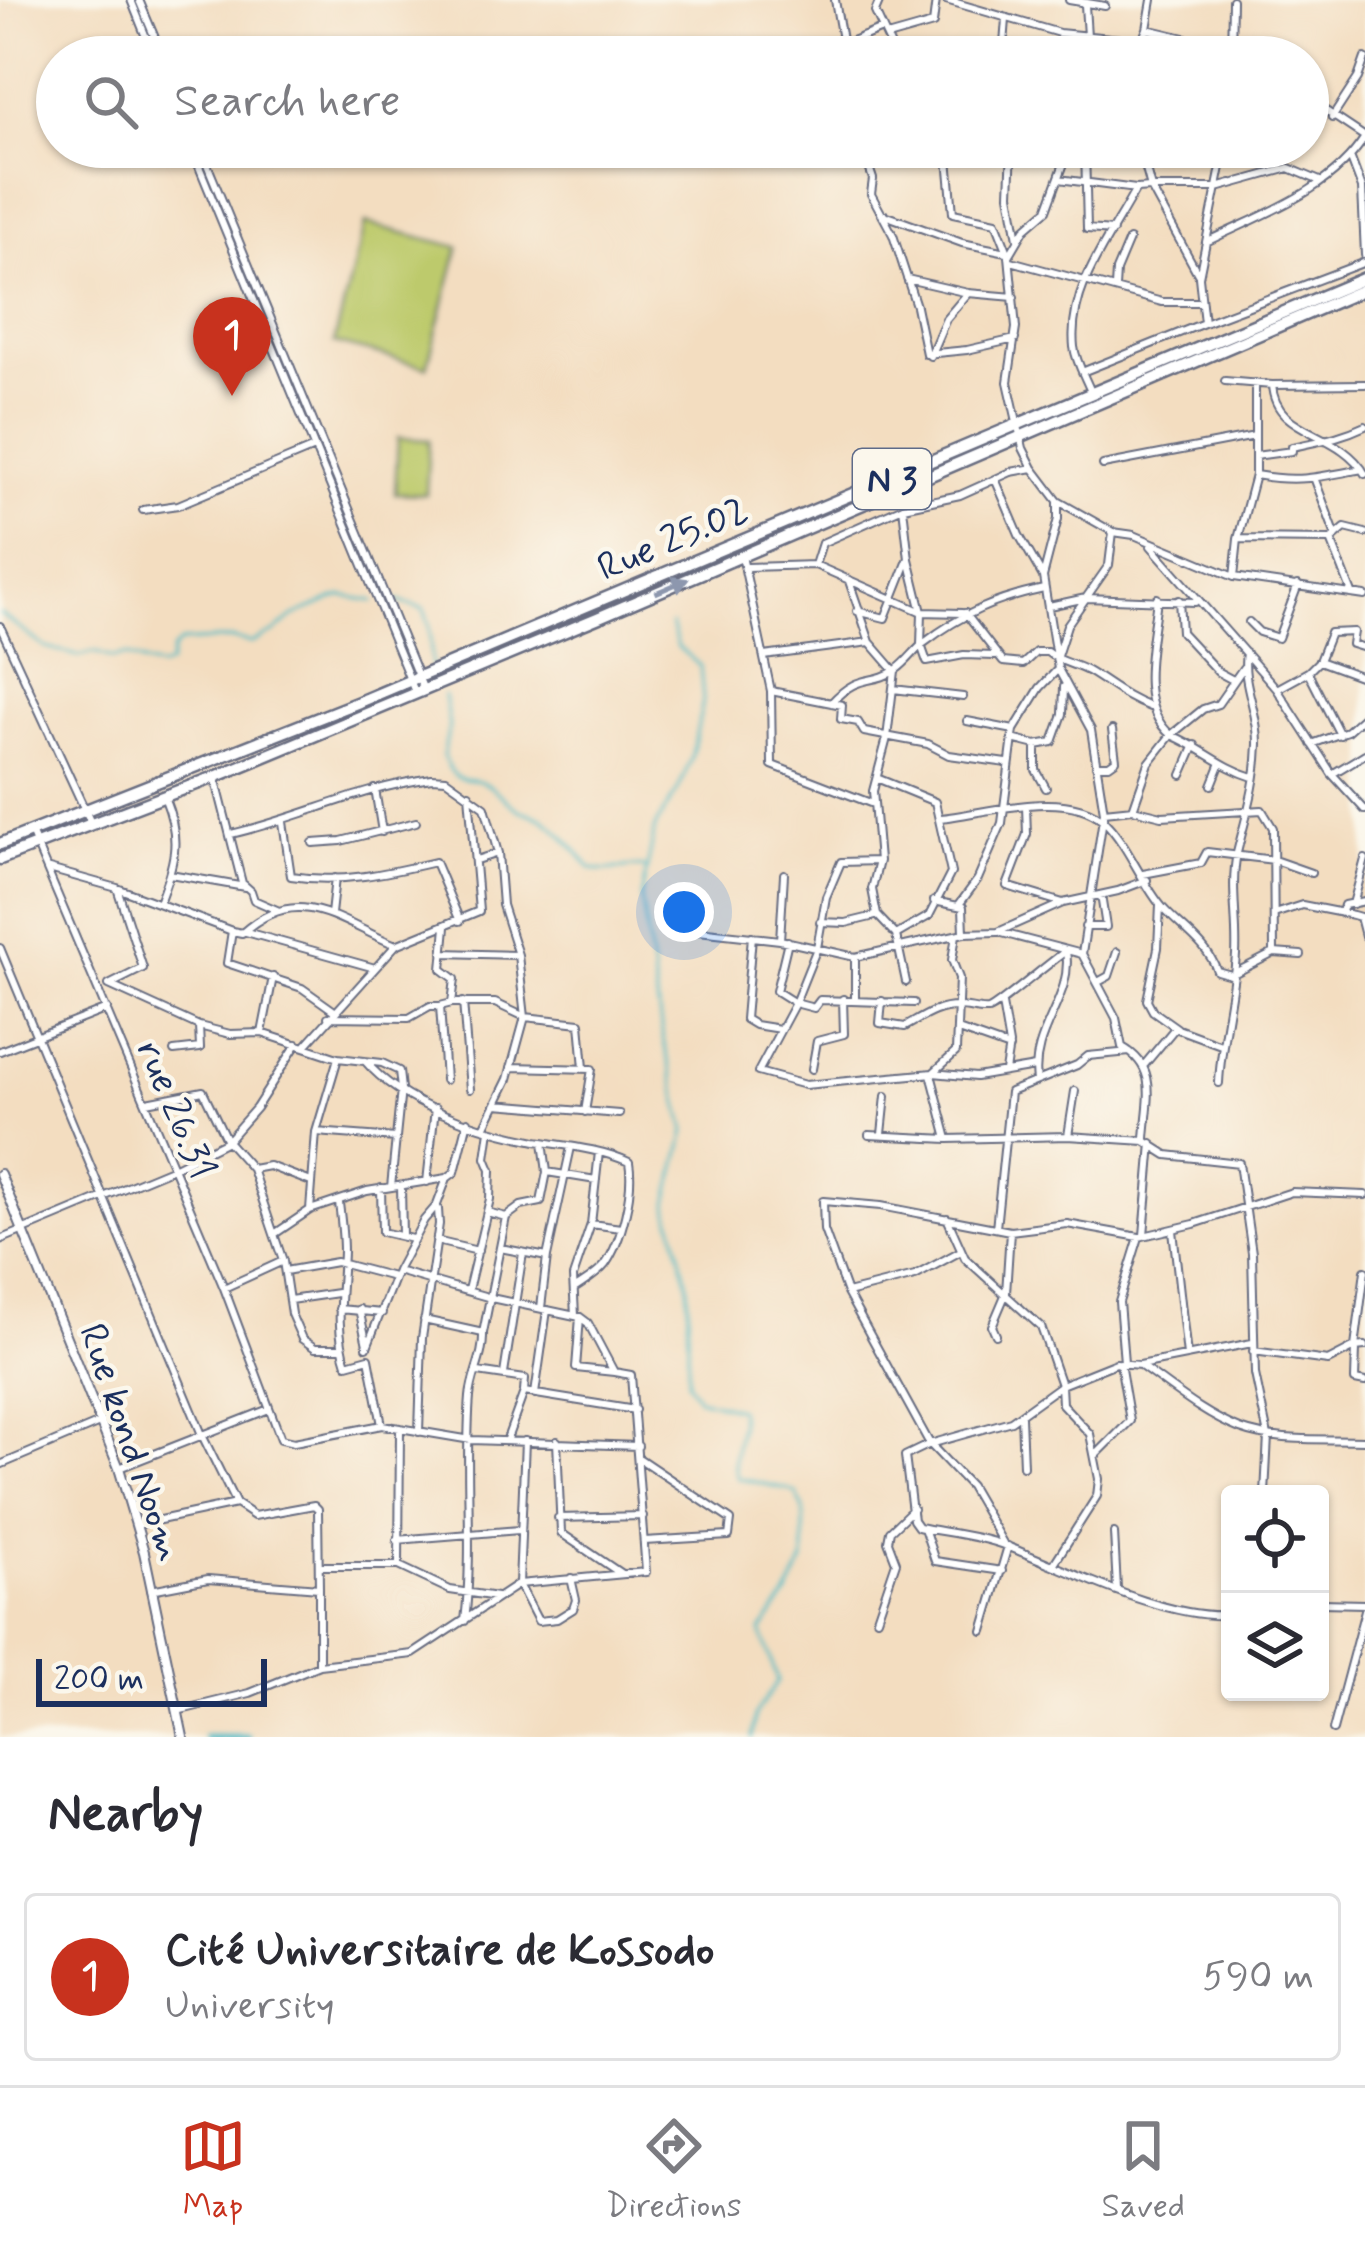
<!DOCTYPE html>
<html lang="en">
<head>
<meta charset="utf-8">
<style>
	:root { --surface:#fff; --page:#f2f2f3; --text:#2b2b33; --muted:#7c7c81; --line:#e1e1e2; --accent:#c8321e }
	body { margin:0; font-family:Mynerve,sans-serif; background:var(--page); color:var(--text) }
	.controls { position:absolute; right:36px; bottom:36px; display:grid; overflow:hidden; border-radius:12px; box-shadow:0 3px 9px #0004 }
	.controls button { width:108px; height:108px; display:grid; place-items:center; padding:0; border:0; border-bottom:3px solid var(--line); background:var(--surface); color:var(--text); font:60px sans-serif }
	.scale { position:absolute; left:36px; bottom:30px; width:231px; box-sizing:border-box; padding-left:12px; border:6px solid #1b2f5e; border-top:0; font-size:33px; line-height:42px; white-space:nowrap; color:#1b2f5e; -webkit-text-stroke:9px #fbf7ec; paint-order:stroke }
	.you { position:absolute; left:684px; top:912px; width:42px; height:42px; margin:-30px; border:9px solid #fff; border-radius:50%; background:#1a73e8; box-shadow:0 0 0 18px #1a73e833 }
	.badge { display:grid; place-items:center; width:78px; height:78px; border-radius:50%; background:var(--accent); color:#fff; font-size:39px; font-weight:700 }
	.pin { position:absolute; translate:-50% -99px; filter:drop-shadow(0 3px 6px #0008) }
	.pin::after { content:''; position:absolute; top:63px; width:42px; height:36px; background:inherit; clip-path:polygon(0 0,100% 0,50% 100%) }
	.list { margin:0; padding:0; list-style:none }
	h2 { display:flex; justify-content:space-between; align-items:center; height:156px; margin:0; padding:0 48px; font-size:51px }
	h2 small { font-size:39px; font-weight:400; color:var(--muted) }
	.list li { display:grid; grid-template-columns:78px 1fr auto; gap:36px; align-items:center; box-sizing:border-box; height:168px; margin:0 24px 24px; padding:0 24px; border:3px solid var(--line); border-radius:12px }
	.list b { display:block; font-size:45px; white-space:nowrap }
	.list p { margin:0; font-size:39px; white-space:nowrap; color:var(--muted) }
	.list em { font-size:39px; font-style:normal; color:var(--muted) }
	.icon { flex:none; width:66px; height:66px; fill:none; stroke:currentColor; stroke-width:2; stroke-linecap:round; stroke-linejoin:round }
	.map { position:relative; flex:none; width:1365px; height:1737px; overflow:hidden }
	.search { position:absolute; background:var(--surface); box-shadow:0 3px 9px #0004; left:36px; right:36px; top:36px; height:132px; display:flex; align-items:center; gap:30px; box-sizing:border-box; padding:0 42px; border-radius:66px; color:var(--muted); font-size:45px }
	.sheet { height:348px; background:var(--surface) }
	nav { display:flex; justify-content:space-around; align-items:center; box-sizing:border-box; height:168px; border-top:3px solid var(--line); background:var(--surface); font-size:33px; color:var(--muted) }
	nav a { display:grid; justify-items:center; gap:6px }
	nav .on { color:var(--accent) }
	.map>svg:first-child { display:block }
</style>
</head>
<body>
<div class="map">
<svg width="1365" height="1737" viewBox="0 0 1365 1737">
	<rect width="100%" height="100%" fill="#fbf7ec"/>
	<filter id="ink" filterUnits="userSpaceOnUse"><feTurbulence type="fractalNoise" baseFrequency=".00833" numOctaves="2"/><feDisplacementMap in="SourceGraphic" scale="24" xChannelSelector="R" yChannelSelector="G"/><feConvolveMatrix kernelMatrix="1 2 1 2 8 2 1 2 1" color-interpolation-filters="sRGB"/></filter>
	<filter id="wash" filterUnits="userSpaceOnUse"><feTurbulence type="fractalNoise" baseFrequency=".004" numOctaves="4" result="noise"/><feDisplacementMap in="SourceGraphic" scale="48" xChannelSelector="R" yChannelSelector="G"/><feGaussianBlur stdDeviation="2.7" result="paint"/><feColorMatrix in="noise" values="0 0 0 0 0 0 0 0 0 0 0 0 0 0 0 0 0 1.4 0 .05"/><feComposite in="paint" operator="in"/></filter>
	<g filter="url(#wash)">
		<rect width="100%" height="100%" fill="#f3ddc0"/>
		<path fill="#bdca6c" stroke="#6c7c65" stroke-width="3" d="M 365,223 L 459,247 L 427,367 L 334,343 Z
			M 398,438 L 429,440 L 426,494 L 395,493 Z"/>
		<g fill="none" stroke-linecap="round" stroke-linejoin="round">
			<path stroke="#4dbbc5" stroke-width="3" d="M 397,601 L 424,609 L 429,624 L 432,666
				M 0,614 L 46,648 L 79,656 L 94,652 L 113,658 L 125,656 L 160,668 L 169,664 L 172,650 L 180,642 L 232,639 L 252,643 L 275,632 L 292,617 L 332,599 L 343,596 L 374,601
				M 671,625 L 678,647 L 700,666 L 703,700 L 691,759 L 678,790 L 656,825 L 641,897 L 663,1039 L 686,1131 L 668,1203 L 688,1287 L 688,1382 L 698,1398 L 738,1409 C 745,1433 727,1455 738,1478 L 787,1489 L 796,1493 L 804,1509 L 804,1561 L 787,1596 L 761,1631 L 778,1681 L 755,1715 L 752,1737
				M 444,696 L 449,726 L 443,756 C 458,792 467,772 488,785 C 499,792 507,802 518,809 C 526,814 537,814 545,820 C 565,834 575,851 591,868 C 611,876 625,863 644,868"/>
			<path stroke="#4dbbc5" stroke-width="8" d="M 206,1737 L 247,1737"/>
		</g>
	</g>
	<g filter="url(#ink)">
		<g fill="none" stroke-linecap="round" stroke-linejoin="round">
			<g stroke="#676c80" stroke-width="10">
				<path id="minor" d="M 131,0 L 154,57
					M 139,0 L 163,57
					M 835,0 L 845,57
					M 880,0 L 875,12 L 896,57
					M 946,0 L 1059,33 L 1142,41
					M 1069,0 L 1105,6
					M 1085,5 L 1087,36
					M 1147,29 L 1231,49
					M 887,37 L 933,24 L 936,0
					M 842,45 L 882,29
					M 1003,57 L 1006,19
					M 1081,57 L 1083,36
					M 1135,57 L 1147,29 L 1152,0
					M 1231,57 L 1232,0
					M 1308,99 L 1365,137
					M 1332,118 L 1358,78 L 1365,58
					M 191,147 L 415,692
					M 200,147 L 423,688
					M 862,147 L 873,179 L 871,194 L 893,235 L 916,306 L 926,354 L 967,350 L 1015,339
					M 947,147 L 953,213 L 996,222 L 1009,255
					M 1012,147 L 1010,194 L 1018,239
					M 1036,147 L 1066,155
					M 1070,147 L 1047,210 L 1025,229 L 1009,256 L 1016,328 L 1008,382 L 1023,448 L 1033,468 L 1058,501 L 1113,532 L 1134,535 L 1234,577 L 1365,596
					M 1085,147 L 1087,229 L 1113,231
					M 1351,159 L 1362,188 L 1365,255
					M 869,164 L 948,153
					M 1059,179 L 1136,189
					M 882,214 L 962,243 L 1007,252
					M 1208,241 C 1263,214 1331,191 1365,137
					M 1011,261 L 1162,302 L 1200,302
					M 1198,274 L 1151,188 L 1217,188 L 1289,168 L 1320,181
					M 907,279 L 968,293 L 1014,297
					M 1115,288 L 1116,271 L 1129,240
					M 1204,323 L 1365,262
					M 930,356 L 946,319 L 968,293
					M 1082,372 L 1204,323 L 1199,277 L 1225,147
					M 1225,381 L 1272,385 L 1365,384
					M 1272,385 C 1275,436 1339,429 1365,474
					M 1091,392 C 1085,377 1076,362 1074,347 C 1068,288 1110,238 1136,189 L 1151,188 L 1140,147
					M 1255,456 L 1292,451 L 1292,447 C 1319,441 1340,438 1365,426
					M 1103,465 L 1255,436
					M 1255,475 C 1298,483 1320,477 1362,469
					M 1315,480 L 1336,536
					M 996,481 L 1019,535 L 1042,575
					M 1058,501 L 1058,519 L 1043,577 L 1058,669 L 1091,730 L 1104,812 L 1082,954 L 1116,1018 L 1122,1047 C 1160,1068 1147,1101 1145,1139
					M 903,507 L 909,559 L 922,612 L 921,645 L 927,662 L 964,655 L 995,656
					M 143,510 L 178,505 L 314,448
					M 1238,539 L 1331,540 L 1345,528 L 1365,533
					M 1331,540 L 1352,593
					M 1151,546 L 1277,689 L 1332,774 L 1365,810
					M 742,556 L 771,691 L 772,765 L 873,804
					M 815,565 L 822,543 L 903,507 L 960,495 L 1011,472 L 1033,468
					M 747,567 L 815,565 L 922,612 L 962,613
					M 1234,577 L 1238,539 L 1255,475 L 1255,383
					M 849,581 L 870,642 L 895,671 L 887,738 L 873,791 L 879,861 L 872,889 L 877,915 L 896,935 L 906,982
					M 1179,600 L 1181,632 L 1218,672 L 1233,680
					M 1049,606 L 1086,598 L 1195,602
					M 857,611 L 885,618 L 908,560
					M 965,613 L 1003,662 L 1023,664 L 1036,652 L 1047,652 C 1060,663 1077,664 1091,673 C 1112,686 1126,698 1150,707
					M 1249,622 L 1259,632 L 1278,638 L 1298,585
					M 0,626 L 91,823
					M 764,656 L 870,642
					M 1057,656 L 1067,625 L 1109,565 L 1113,532
					M 1319,661 L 1365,678
					M 1243,668 L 1218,704 L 1203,709 L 1171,735 C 1201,747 1222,768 1253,777
					M 1308,672 L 1340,735
					M 893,689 L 963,697
					M 1277,689 L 1308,672 L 1319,661 L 1330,633 L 1354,632 L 1352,644 L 1365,648
					M 771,691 L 842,705 L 841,719 L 858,722 L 864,732 L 928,744 L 949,755 L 1007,763
					M 831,703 C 860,671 871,687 897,669 C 907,662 915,650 924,643 C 963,613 997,599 1044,589
					M 967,721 L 1014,730
					M 1012,739 L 1036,745 L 1053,742 L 1063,714 L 1064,687
					M 1312,744 L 1347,731 L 1365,715
					M 1036,745 L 1036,770 L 1046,788
					M 1096,765 L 1109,765 L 1116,760 L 1112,730
					M 1332,774 L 1365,754
					M 1182,775 L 1195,745
					M 215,777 L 242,883 L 251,891 L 254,900 L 277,910
					M 879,779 L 935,802 L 951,873 L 929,916 L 896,935
					M 1212,785 L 1220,765
					M 375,789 L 382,832
					M 1026,806 L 1027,834 L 1007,886 L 1063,903
					M 1133,809 L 1162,816 L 1262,810 L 1273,828 L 1274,953
					M 1104,812 L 1133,809 L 1149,763 L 1171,735 C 1134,704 1153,641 1157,598
					M 941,818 C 987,813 1068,787 1105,822 C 1129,846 1143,886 1163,908 C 1181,928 1208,944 1217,971 L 1231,975 L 1274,953 L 1301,955
					M 283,822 L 291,876 C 340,884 388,873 435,862 L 460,921
					M 31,832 L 224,1288 L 281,1439 L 294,1442 L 382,1425 L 471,1440 L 638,1446
					M 231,834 C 301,818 359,788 432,778 L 446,779 L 485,807 L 498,853 L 502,905 L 518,955 L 525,1017 L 508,1079 L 484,1128
					M 313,843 L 341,841 L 416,822
					M 476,860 L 498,853
					M 879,861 L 841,862 L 826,897 L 817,948 L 795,1003 L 758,1072 L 805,1085 L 933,1073 L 976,1077 L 1035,1067
					M 49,869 L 117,888 L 232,931 L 242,933 C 299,882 337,921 396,945
					M 170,874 L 245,887
					M 1143,874 L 1201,863 L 1207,852 L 1274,860 L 1311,873
					M 934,901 L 958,906
					M 159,903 C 174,862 182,841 165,799
					M 1353,904 L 1365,859
					M 1160,905 L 1158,948 L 1147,1000 L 1153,1011 L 1177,1028
					M 1342,912 L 1344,905 L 1365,901
					M 331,914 L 335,878
					M 1274,914 L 1302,905 L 1353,915 L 1360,917 L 1365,936
					M 820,922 L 846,923 L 875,916
					M 446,927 L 442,969 L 455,979 L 452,1003 L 495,1003 L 525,1017 L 580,1023 L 584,1068
					M 1085,927 L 1106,927 L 1101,895
					M 680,929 L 780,940 L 855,957 L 964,933 L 998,932 L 1063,903 L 1118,891 L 1147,880
					M 232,931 L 227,963 L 302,988 L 333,1010
					M 246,932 L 375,968
					M 964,933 L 963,907 L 958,906 L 978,879 L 1002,823 L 1014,730 L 1040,688 L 1058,669
					M 1002,933 L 1082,954
					M 752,936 L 745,1019 L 755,1025 L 780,1029
					M 780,940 L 784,874
					M 788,941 L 776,991 L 795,1003 L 814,1008 L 820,1000 L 914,1003
					M 0,948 L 203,1437 L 236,1504 L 254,1516 L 314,1505 L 318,1509 L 319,1588 L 208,1579 L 151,1590
					M 443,953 L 518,955
					M 1098,982 L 1109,976 L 1117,952
					M 109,985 L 199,1026 L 230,1034 L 262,1033 L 338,1058 L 382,1063 L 399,1071 L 401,1089 L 391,1187
					M 109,985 L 143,968 L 117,888
					M 855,999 L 855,957
					M 882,1001 L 880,1023 L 905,1027 C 923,1017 938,1006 959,1007 C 968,1007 979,1011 988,1010 C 995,1009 1051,961 1066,951 C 1074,999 1030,1030 1037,1081
					M 463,1002 L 470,1089
					M 1002,1004 L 1009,1045 L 1005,1071
					M 328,1017 L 409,1018 L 430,1006 L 440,1006
					M 958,1030 L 1009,1048
					M 262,1033 L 273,977
					M 306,1045 L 396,945 L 479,911 L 469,794
					M 0,1051 L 107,1009
					M 174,1051 L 200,1048 L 199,1026
					M 365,1061 C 403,1106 479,1130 536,1141 C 567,1146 601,1149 629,1162 C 634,1191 622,1241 605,1265 C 597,1275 584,1282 574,1289
					M 1145,1064 L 1175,1028 L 1221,1045
					M 511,1067 L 592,1069 L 585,1112
					M 812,1069 L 817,1041 L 844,1034 L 843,999
					M 933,1073 L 956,1052 L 959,978 L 952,960 L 956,935
					M 931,1074 L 948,1139
					M 445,1080 L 440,1006 L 452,1003
					M 1219,1083 C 1221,1040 1233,997 1236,955 C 1238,921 1230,887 1237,853 C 1246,816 1257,783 1258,744 C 1259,713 1241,683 1246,653
					M 147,1102 L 203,1091 L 227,1141 L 252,1169 L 283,1261 L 291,1314 L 302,1339 L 315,1348 L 342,1348
					M 496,1104 L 619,1114
					M 316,1132 L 396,1138
					M 882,1134 L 886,1096
					M 869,1135 L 948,1139 L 1068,1136 L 1145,1141 L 1167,1155 L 1239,1163 L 1252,1253 L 1255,1374 L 1268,1436 L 1265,1494
					M 1068,1136 L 1075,1091
					M 252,1169 L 269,1166 L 311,1182
					M 547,1172 L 596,1180
					M 427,1182 L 435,1108
					M 401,1186 L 402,1236
					M 381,1188 L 382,1232 L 412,1239
					M 339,1203 C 341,1219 343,1235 343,1251 C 342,1289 334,1326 347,1364 L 369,1358
					M 310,1210 L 316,1132 L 338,1058
					M 487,1212 L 506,1217 L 521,1206 L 541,1202 L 547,1172 L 543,1142
					M 947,1218 L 965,1258 L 1041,1327 L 1061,1385 L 1062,1404 L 1090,1434 L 1099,1479 L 1097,1496 L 1053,1565
					M 591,1224 L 621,1228
					M 996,1228 L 1010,1092 L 1077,1065 L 1088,1056 L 1130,1052
					M 1173,1230 L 1187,1356
					M 276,1233 L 310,1210 L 367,1191 L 447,1178
					M 1144,1235 L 1152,1143
					M 0,1240 L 173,1168 L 227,1141 L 256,1108 L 297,1044
					M 436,1241 L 478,1251
					M 500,1248 L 547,1257
					M 959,1252 L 915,1276 L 847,1293 L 930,1444 L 970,1486 L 1003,1543
					M 285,1271 L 336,1262 L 393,1277
					M 1365,1271 L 1355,1347 L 1365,1346
					M 224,1288 L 283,1261
					M 468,1290 L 490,1199 L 491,1170 L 486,1158 L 490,1130
					M 847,1293 L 824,1230 L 823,1201 L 881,1206 L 1010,1231 L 1067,1224 L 1139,1237 L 1194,1224 L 1292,1192 L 1365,1195
					M 290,1300 L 337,1293
					M 541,1308 L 547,1257 L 571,1147
					M 339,1309 L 382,1313
					M 359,1309 L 367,1345
					M 575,1316 L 573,1277 L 591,1224 L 599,1152
					M 580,1317 L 576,1368 L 614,1372
					M 424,1320 L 483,1333
					M 996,1335 L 992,1326 L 1006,1293 L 1010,1231
					M 367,1347 L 397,1271 L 424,1220 L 437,1205 L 447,1178 L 455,1172 L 468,1121
					M 1356,1348 L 1355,1380 L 1365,1382
					M 1253,1351 L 1328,1361 L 1355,1347
					M 369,1358 L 382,1425
					M 1124,1362 L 1119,1302 L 1139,1237
					M 1142,1367 C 1173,1389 1204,1415 1240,1429 C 1278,1443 1325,1438 1365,1440
					M 478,1372 L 525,1379 L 524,1392
					M 504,1374 L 523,1253
					M 535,1394 L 547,1310
					M 1021,1416 L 1023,1466
					M 419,1432 L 422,1338 L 439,1224 L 438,1209
					M 507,1439 L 524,1392 L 635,1410
					M 525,1441 L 519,1584 L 538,1621 L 557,1619 L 573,1609 L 576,1600 L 571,1578
					M 557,1441 L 561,1533 L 620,1573
					M 1095,1456 L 1130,1421 L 1120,1363
					M 640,1459 L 731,1520 L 729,1536 L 644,1541
					M 0,1465 L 102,1422
					M 119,1468 L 269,1409
					M 558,1518 L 643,1516
					M 136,1525 L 236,1504
					M 924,1528 L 935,1561 L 1002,1571
					M 1114,1533 L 1117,1589
					M 397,1540 L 519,1530
					M 321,1566 L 399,1566 L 400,1429
					M 399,1566 L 450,1590 L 497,1597
					M 319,1588 L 319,1665
					M 1320,1603 L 1365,1604
					M 1230,1615 C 1166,1620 1071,1571 1009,1547 C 981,1536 949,1533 918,1527 L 913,1520 L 905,1456 L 930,1444 L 1011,1421 L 1061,1385 L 1116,1363 L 1140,1365 L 1252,1343
					M 877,1618 L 896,1562 L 888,1541 L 890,1531 L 913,1509
					M 465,1621 C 474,1547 464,1471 470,1397 C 472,1374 484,1357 483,1333 L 506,1217
					M 983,1631 L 1008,1546
					M 177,1711 L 250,1693 L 319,1665 L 413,1654 L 519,1584 L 646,1572 L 631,1375 L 614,1372 L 588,1323 L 580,1317 L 491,1298 L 397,1271
					M 1333,1730 L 1365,1610"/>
			</g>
			<g stroke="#676c80" stroke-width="12">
				<path id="tertiary" d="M 0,1174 L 119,1468 L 144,1552 L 183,1737"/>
			</g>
			<g stroke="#676c80" stroke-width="15">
				<path id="primary" d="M 0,844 L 359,702 L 1365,278
					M 0,859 L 215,777 L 597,618 L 1365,289"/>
			</g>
			<use href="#minor" stroke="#fff" stroke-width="6"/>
			<use href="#tertiary" stroke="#fff" stroke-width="8"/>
			<use href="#primary" stroke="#fff" stroke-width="10"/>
		</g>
		<defs><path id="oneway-solid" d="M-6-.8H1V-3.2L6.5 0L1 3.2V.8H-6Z" transform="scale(3)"/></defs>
		<use fill="#8d97ae" href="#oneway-solid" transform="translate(672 586) rotate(-23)"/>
	</g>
	<g text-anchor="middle" stroke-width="9" stroke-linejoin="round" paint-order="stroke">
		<rect fill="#fbf7ec" stroke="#5e6b89" stroke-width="3" x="853" y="449" width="78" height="60" rx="9"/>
		<g font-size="36" font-weight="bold" fill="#1b2f5e">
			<text x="892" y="492">N 3</text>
		</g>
		<g font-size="39" fill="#1b2f5e" stroke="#fbf7ec">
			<text transform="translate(672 537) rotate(-23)" y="14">Rue 25.02</text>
			<text transform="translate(178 1109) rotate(67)" y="14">rue 26.31</text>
			<text transform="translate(133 1442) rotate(71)" y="14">Rue kond Noom</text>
		</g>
	</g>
</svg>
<div class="controls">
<button><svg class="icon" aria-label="locate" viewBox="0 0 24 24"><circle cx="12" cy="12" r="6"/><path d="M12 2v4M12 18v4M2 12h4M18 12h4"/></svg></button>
<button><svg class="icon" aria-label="layers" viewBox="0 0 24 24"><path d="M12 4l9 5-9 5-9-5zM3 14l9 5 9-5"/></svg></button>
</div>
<div class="scale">200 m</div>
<div class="you"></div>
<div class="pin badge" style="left:232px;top:396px">1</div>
<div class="search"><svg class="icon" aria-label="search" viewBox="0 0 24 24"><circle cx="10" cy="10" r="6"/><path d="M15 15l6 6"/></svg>Search here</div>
</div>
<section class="sheet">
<h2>Nearby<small></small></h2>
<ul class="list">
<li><span class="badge">1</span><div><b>Cité Universitaire de Kossodo</b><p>University</p></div><em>590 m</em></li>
</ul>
</section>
<nav>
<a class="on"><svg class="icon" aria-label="map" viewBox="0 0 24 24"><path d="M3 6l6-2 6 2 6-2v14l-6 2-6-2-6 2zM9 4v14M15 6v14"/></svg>Map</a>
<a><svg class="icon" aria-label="directions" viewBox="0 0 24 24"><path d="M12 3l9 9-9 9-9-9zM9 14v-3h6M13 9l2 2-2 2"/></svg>Directions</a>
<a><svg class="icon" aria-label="saved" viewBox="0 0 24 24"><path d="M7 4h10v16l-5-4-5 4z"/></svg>Saved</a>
</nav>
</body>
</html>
